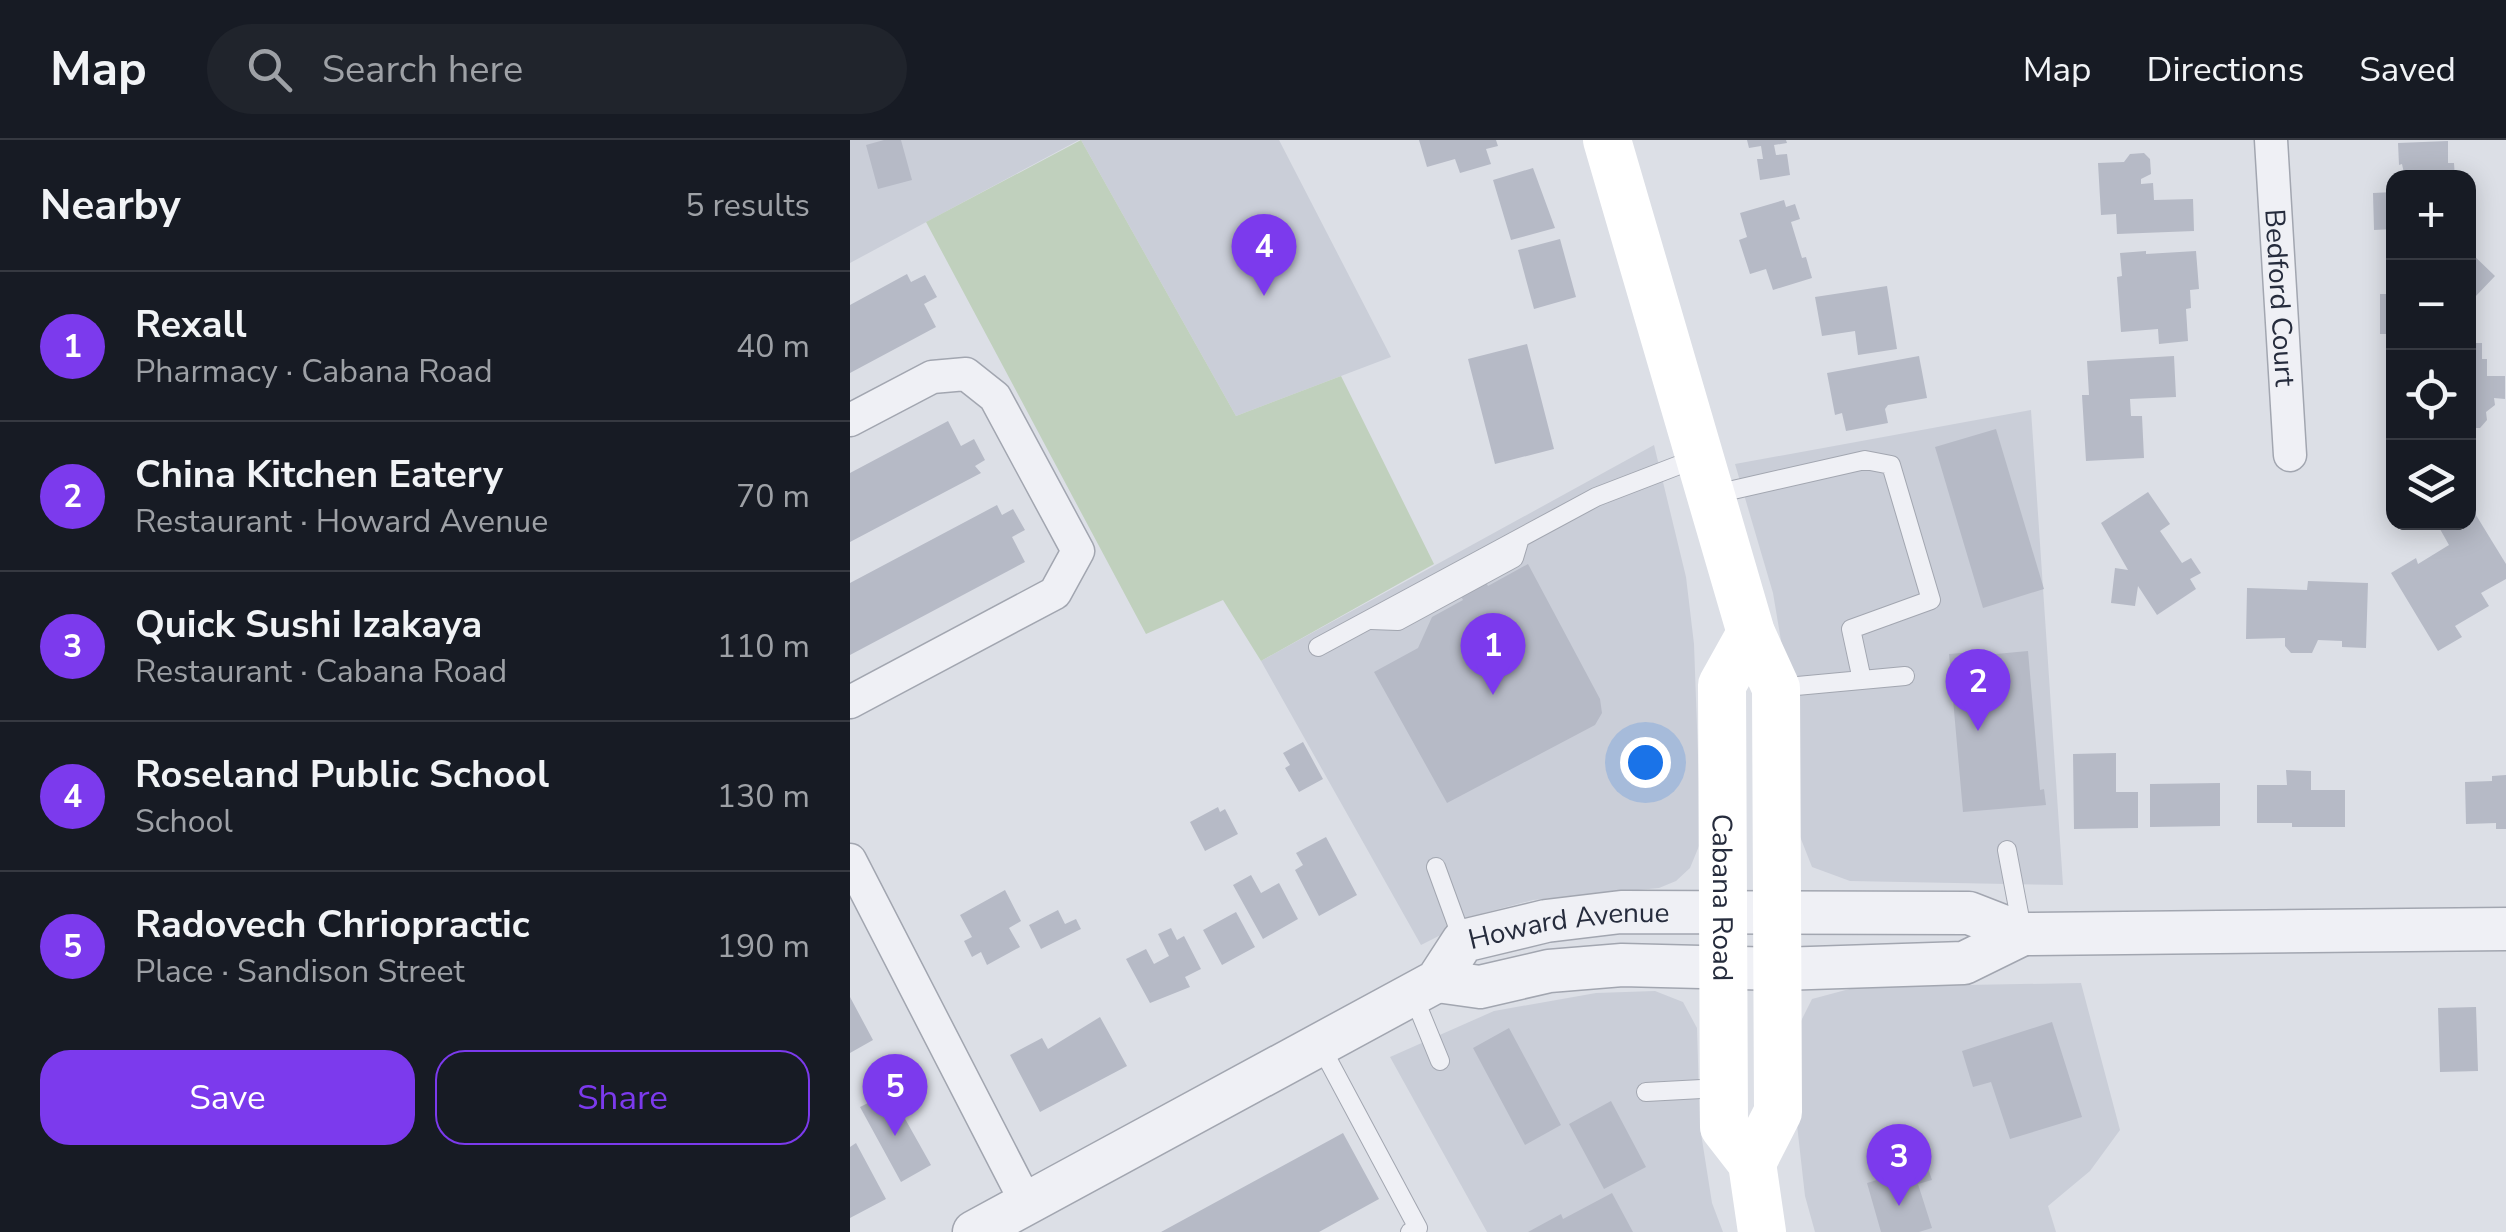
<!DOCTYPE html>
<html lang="en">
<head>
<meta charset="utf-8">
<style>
	:root { --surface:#171b24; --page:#20242c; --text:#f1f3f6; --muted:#9ea1a6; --line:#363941; --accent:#7c3aed }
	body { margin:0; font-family:"Nunito Sans",sans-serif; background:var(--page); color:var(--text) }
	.controls { position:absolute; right:30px; top:30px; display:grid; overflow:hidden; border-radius:20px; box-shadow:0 5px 25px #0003 }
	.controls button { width:90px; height:90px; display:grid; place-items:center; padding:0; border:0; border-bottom:2px solid var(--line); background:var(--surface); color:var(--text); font:50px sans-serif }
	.you { position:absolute; left:795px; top:622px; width:35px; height:35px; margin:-25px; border:8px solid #fff; border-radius:50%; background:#1a73e8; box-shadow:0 0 0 15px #1a73e833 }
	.badge { display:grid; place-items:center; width:65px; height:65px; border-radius:50%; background:var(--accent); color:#fff; font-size:32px; font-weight:700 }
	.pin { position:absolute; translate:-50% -82px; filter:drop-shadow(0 2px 5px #0008) }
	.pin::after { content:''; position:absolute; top:52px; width:35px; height:30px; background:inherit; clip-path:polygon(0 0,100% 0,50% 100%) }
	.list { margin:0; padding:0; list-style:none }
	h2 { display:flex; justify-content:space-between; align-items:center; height:130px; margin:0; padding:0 40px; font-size:42px }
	h2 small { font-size:32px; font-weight:400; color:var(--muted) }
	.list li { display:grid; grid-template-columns:65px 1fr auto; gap:30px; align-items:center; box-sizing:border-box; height:150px; padding:0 40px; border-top:2px solid var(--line) }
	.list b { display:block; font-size:38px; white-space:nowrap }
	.list p { margin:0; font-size:32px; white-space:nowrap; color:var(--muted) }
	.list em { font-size:32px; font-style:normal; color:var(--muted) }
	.actions { display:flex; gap:20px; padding:30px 40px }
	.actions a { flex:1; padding:22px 0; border:2px solid var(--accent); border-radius:30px; text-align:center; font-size:35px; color:var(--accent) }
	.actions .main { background:var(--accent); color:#fff }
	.icon { flex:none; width:55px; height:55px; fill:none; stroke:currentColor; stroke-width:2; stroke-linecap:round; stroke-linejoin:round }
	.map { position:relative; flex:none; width:1656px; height:1092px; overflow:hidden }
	header { display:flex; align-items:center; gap:60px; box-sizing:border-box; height:140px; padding:0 50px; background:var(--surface); border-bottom:2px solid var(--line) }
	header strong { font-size:48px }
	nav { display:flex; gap:55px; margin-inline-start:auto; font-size:35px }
	.search { width:700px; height:90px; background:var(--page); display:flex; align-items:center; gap:25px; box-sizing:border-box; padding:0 35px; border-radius:55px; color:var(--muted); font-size:38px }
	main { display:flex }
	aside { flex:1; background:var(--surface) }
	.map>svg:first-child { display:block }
</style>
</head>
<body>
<header>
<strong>Map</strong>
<div class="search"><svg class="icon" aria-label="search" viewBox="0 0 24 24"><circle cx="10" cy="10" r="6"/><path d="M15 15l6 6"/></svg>Search here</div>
<nav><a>Map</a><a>Directions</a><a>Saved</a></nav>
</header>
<main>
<aside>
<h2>Nearby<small>5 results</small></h2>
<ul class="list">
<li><span class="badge">1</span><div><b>Rexall</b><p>Pharmacy · Cabana Road</p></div><em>40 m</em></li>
<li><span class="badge">2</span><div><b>China Kitchen Eatery</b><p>Restaurant · Howard Avenue</p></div><em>70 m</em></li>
<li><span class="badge">3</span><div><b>Quick Sushi Izakaya</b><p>Restaurant · Cabana Road</p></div><em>110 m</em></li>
<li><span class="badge">4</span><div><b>Roseland Public School</b><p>School</p></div><em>130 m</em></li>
<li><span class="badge">5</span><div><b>Radovech Chriopractic</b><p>Place · Sandison Street</p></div><em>190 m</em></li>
</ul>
<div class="actions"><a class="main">Save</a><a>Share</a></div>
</aside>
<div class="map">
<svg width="1656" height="1092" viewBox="0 0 1656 1092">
	<rect width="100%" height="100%" fill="#dcdfe6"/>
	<path fill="#caced8" d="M 0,0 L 229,0 L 0,123 Z
		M 231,0 L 429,0 L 541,217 L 386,276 Z
		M 1181,270 L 1213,745 L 1000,741 L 962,727 L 949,694 L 943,572 L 923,453 L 885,324 Z
		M 804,305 L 836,437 L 844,504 L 850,670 L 849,706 L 840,728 L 826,741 L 809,748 L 683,760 L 634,773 L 571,805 L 411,521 Z
		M 1231,843 L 1270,990 L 1240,1031 L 1198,1066 L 1206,1092 L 965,1092 L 955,1056 L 945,967 L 948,887 L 962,859 L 1007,847 Z
		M 805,851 L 833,862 L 847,888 L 850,987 L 862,1063 L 873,1092 L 637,1092 L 540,917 L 644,871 L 746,853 Z"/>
	<path fill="#c0d0bd" d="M 231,0 L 386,276 L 491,236 L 584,424 L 411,521 L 373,460 L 296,494 L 76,82 Z"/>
	<path fill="#b6bac6" d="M 34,0 L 51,0 L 62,40 L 28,49 L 16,5 Z
		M 569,0 L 646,0 L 648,6 L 636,9 L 641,24 L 610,33 L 605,19 L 577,27 Z
		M 897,0 L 936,0 L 937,3 L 924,5 L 926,15 L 937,14 L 940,35 L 910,40 L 907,19 L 913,19 L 911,6 L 899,8 Z
		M 1598,1 L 1598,23 L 1604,23 L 1605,38 L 1555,38 L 1552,24 L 1549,25 L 1548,3 Z
		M 1294,13 L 1300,19 L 1301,34 L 1291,39 L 1291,44 L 1303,43 L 1304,60 L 1343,59 L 1344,91 L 1267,94 L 1266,74 L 1251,75 L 1248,23 L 1274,22 L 1280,14 Z
		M 683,28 L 705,88 L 661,100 L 643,40 Z
		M 1544,52 L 1544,89 L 1524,90 L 1523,53 Z
		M 934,60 L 936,67 L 945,64 L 950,79 L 941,82 L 952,118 L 956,117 L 962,138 L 923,150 L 916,129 L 900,134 L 889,100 L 897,97 L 890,73 Z
		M 710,99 L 726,157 L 684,169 L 668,110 Z
		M 1618,110 L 1645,136 L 1625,157 L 1625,167 L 1618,174 Z
		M 1296,111 L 1296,114 L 1346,111 L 1349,149 L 1340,150 L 1341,168 L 1336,169 L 1338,201 L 1309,204 L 1308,189 L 1271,192 L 1267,137 L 1272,136 L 1270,113 Z
		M 57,134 L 61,142 L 75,135 L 87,157 L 74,164 L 86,187 L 0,233 L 0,165 Z
		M 1037,146 L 1047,209 L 1008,215 L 1005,191 L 972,196 L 965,157 Z
		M 1530,154 L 1544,154 L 1544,194 L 1530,194 Z
		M 1618,203 L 1632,203 L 1632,219 L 1637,219 L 1637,236 L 1655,236 L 1655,259 L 1644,258 L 1645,265 L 1636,272 L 1637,280 L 1630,288 L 1624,288 L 1625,306 L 1618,307 Z
		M 677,204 L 704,309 L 645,324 L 618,219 Z
		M 1069,216 L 1077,258 L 1038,265 L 1035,269 L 1038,283 L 996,291 L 992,273 L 985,275 L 977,233 Z
		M 1324,216 L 1326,257 L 1280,259 L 1281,276 L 1292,276 L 1294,318 L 1236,321 L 1232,255 L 1239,255 L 1237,221 Z
		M 98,281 L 111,306 L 124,299 L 135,320 L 125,326 L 131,333 L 0,402 L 0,333 Z
		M 1146,289 L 1194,449 L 1133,468 L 1085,307 Z
		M 1298,352 L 1320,384 L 1310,391 L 1332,423 L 1341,418 L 1351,433 L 1340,439 L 1346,449 L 1307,475 L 1288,446 L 1285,466 L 1261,463 L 1265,428 L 1278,430 L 1251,383 Z
		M 1618,362 L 1656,424 L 1656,439 L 1631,453 L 1639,466 L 1605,486 L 1612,497 L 1588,511 L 1541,433 L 1566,418 L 1568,424 L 1599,405 L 1586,382 L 1618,382 Z
		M 147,365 L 152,375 L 163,369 L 175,390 L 162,397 L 175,422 L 0,515 L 0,443 Z
		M 678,424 L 750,559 L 752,573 L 745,585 L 597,663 L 524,532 L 568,508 L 582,477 L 613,460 L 603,441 L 627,427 L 638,446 Z
		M 1458,441 L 1518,443 L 1516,508 L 1492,507 L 1492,501 L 1468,500 L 1462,513 L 1441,513 L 1435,506 L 1435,498 L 1396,499 L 1397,448 L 1457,450 Z
		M 1178,511 L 1190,650 L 1194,649 L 1196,665 L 1113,672 L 1099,514 L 1123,512 L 1124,516 Z
		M 453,602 L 473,639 L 449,652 L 435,628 L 440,625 L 433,613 Z
		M 1266,613 L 1266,652 L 1288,652 L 1288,688 L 1224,689 L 1223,614 Z
		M 1436,630 L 1461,631 L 1461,650 L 1495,650 L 1495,687 L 1442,687 L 1442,683 L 1407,683 L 1407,645 L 1437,645 Z
		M 1656,635 L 1656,689 L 1646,689 L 1646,683 L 1616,684 L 1615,642 L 1642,641 L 1642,636 Z
		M 1370,643 L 1370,686 L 1300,687 L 1300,644 Z
		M 368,667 L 370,672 L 375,669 L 388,694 L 355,711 L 340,682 Z
		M 476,697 L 507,755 L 469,776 L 445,730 L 453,725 L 446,713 Z
		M 401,735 L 411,753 L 429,743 L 448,779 L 413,799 L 383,745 Z
		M 155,750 L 171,781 L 159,788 L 170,807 L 137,825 L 131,812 L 122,817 L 114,801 L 122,797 L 110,775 Z
		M 208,770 L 215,784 L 226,779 L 231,789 L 191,809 L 179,785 Z
		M 386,772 L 405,807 L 372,825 L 353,790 Z
		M 321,788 L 327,800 L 334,796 L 351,829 L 335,837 L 340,847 L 300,863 L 276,819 L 296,809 L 304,824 L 319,816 L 308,794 Z
		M 0,857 L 23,900 L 0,913 Z
		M 1626,867 L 1628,931 L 1590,932 L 1588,868 Z
		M 250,877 L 277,926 L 190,972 L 160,915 L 192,898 L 198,909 Z
		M 1202,882 L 1232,977 L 1160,999 L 1141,942 L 1123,947 L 1112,911 Z
		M 659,888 L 711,985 L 675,1005 L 623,908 Z
		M 40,952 L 81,1025 L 51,1042 L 10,967 Z
		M 761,961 L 796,1027 L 754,1049 L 719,984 Z
		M 493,993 L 529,1059 L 469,1092 L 311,1092 Z
		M 6,1003 L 36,1059 L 0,1078 L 0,1007 Z
		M 1077,1025 L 1082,1040 L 1068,1044 L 1082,1088 L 1069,1092 L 1031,1092 L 1017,1043 Z
		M 762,1053 L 783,1092 L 678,1092 L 711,1074 L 713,1079 Z"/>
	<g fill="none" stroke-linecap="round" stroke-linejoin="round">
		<g stroke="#a2a6b0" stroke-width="20">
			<path id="service" d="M 861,355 L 1015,320 L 1041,325 L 1081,460 L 1001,489 L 1012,540
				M 521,480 L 548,481 L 664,418 L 670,398
				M 468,507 L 746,357 L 850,317
				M 926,548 L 1055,536
				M 1157,710 L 1172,789
				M 586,727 L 613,801
				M 563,855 L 590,921
				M 470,905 L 568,1088 L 560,1092
				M 796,952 L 870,948"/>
		</g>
		<g stroke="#a2a6b0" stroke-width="35">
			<g id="minor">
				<path id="s1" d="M 1421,0 L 1440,315"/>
				<path d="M 0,280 L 82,237 L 116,234 L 145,257 L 228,411 L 205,453 L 0,562"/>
				<path d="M 0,720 L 177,1064"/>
			</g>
		</g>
		<g stroke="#a2a6b0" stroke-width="45">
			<g id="tertiary">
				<path d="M 587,841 L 630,847 L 699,831 L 772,825 L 930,829 L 1114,823 L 1173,794"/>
				<path id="s2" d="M 124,1092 L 587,841 L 613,801 L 696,781 L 771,772 L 1119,773 L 1173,794 L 1656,789"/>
			</g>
		</g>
		<use href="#service" stroke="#eff0f5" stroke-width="18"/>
		<use href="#minor" stroke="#eff0f5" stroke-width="32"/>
		<use href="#tertiary" stroke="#eff0f5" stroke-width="42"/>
		<g stroke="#fff" stroke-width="48">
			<path d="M 757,0 L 901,493 L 926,548 L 928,972 L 902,1023"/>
			<path id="s3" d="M 901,493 L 872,545 L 874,987 L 902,1023 L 912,1092"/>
		</g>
	</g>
	<g text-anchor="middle" stroke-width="9" stroke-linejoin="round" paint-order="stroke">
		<g font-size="28" fill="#262c3d" stroke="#ebeef4">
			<text dy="10" stroke="none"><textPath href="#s1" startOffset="158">Bedford Court</textPath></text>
			<text dy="10" stroke="none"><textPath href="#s3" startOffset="272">Cabana Road</textPath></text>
			<text dy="10" stroke="none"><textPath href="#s2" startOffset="682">Howard Avenue</textPath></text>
		</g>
	</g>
</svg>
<div class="controls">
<button>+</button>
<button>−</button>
<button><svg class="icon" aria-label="locate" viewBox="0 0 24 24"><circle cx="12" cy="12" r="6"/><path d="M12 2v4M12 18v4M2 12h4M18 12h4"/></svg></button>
<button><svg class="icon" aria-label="layers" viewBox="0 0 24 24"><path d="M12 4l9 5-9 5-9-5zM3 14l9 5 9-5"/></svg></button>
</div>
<div class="you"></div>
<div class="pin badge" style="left:643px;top:555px">1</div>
<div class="pin badge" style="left:1128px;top:591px">2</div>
<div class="pin badge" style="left:1049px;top:1066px">3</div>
<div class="pin badge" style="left:414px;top:156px">4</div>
<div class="pin badge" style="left:45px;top:996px">5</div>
</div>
</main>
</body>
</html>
